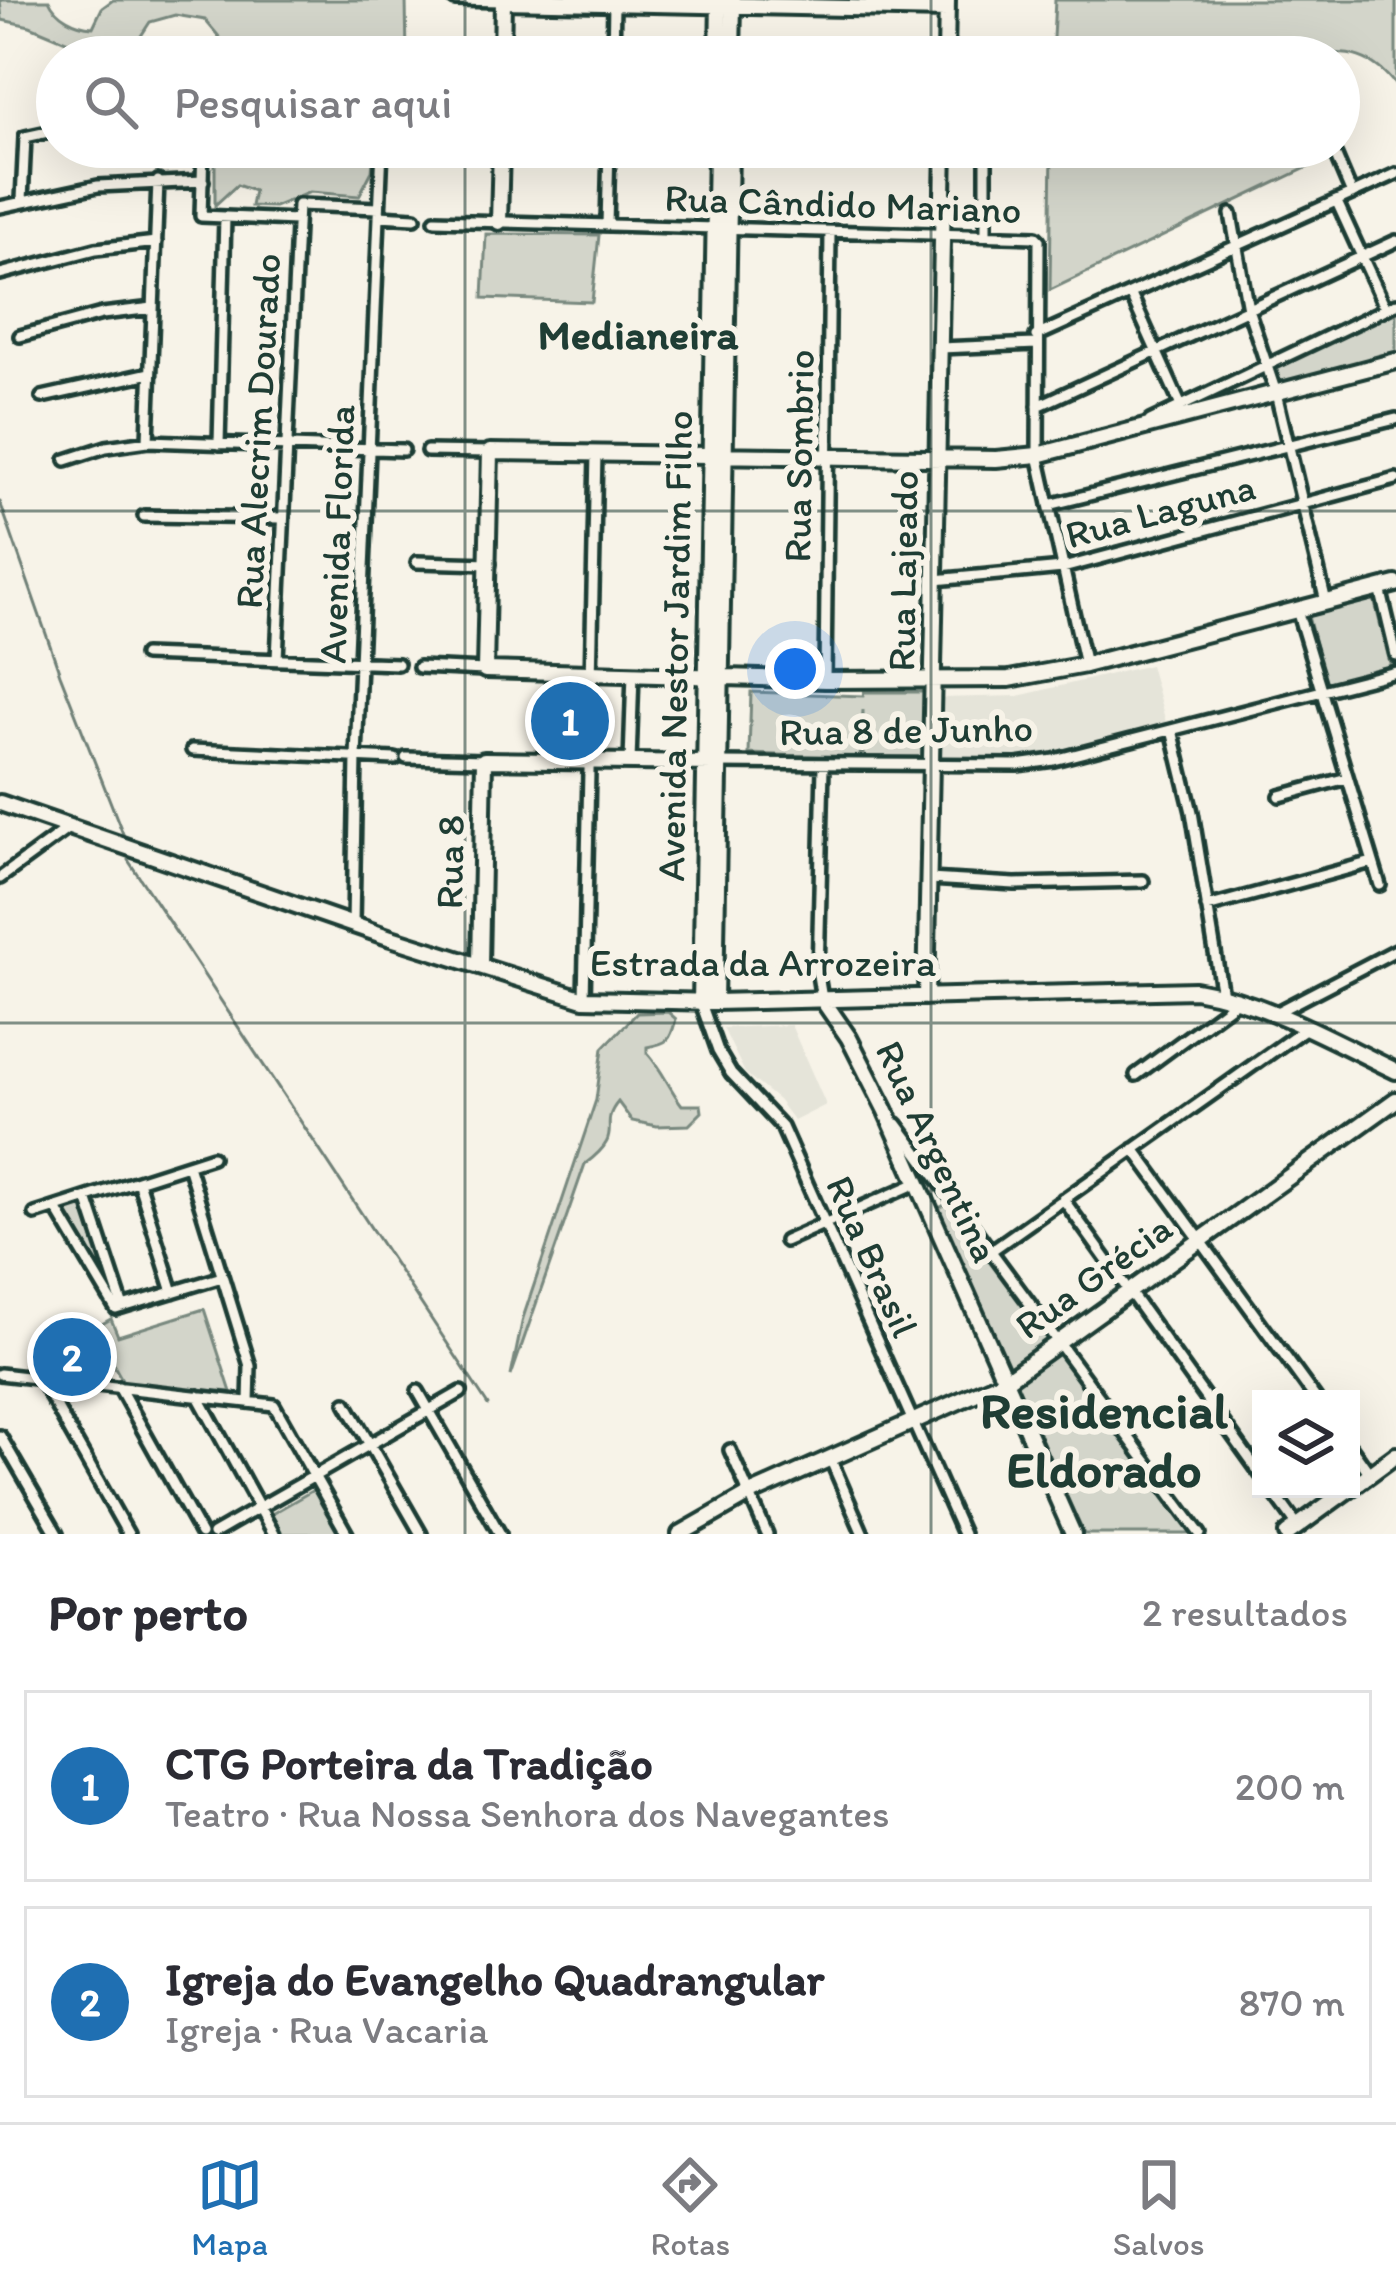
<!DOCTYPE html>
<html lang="pt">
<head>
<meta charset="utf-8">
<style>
	:root { --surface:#fff; --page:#f2f2f3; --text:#2b2b33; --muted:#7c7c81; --line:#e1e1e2; --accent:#1f6fb2 }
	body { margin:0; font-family:Itim,sans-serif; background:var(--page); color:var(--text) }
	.controls { position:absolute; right:36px; bottom:36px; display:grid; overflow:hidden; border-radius:0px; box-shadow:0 12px 48px #0002 }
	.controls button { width:108px; height:108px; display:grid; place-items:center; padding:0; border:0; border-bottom:3px solid var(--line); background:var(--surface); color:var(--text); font:60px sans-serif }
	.you { position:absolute; left:795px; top:669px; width:42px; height:42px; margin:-30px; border:9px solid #fff; border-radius:50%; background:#1a73e8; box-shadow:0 0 0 18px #1a73e833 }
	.badge { display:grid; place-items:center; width:78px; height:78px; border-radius:50%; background:var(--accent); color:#fff; font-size:39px; font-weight:700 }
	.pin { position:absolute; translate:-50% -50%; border:6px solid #fff; box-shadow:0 3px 12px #0006 }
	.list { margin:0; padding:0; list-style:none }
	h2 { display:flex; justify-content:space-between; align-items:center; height:156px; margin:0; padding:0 48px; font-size:51px }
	h2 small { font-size:39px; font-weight:400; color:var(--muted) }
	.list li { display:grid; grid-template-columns:78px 1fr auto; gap:36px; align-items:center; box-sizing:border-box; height:192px; margin:0 24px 24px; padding:0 24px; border:3px solid var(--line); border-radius:0px }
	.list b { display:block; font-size:45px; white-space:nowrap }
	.list p { margin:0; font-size:39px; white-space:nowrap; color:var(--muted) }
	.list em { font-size:39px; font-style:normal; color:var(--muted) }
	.icon { flex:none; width:66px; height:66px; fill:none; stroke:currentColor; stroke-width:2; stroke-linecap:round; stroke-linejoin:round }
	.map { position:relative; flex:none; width:1396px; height:1534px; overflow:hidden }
	.search { position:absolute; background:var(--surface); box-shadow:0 12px 48px #0002; left:36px; right:36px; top:36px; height:132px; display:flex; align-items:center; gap:30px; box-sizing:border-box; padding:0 42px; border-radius:66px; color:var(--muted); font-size:45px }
	.sheet { height:588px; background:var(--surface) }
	nav { display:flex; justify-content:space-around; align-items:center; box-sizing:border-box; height:168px; border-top:3px solid var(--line); background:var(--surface); font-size:33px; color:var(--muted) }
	nav a { display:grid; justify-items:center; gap:6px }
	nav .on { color:var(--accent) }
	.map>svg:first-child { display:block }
</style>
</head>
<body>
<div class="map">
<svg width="1396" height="1534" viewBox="0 0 1396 1534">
	<rect width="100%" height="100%" fill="#f7f3e8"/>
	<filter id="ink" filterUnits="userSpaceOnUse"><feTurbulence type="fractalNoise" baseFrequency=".00833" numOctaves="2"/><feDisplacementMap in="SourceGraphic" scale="24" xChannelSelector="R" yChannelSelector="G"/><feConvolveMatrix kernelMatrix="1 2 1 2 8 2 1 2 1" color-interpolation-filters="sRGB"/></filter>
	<g filter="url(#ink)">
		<path fill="#e5e4d9" d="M 1150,665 L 1167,726 L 1061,753 L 941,761 L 941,698 L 1018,696 Z
			M 791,1025 L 826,1105 L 794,1121 L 778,1100 L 745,1073 L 723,1028 Z"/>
		<path fill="#d3d5ca" stroke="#79897f" stroke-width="3" d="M 0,0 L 49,0 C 56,16 75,26 93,27 L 102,8 L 113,0 L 406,0 L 407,57 L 227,57 L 221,39 L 205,20 L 175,15 L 150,22 L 128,56 L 85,49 L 30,26 L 2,20 Z
			M 1055,0 L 1396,0 L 1396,86 C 1374,56 1347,48 1311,57 L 1052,57 Z
			M 215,147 L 374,147 L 372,171 L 359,196 L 310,192 L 274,207 L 251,206 L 254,191 L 237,185 L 215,205 Z
			M 1052,147 L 1321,147 L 1327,158 L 1050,290 Z
			M 486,234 L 599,235 L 592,302 L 483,298 Z
			M 1396,311 L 1396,357 L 1282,388 L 1276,365 Z
			M 1374,599 L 1391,667 L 1325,684 L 1308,616 Z
			M 751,692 L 863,696 L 864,692 L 924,692 L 923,759 L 863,759 L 863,710 L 860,758 L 749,754 Z
			M 668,1012 L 676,1019 C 670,1040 670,1043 647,1047 L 647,1053 C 662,1069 669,1088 682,1105 L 701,1105 L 702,1112 L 689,1125 L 657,1126 L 632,1121 L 618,1102 C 596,1128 628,1132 585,1164 L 511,1376 L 523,1318 L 596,1100 L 603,1048 L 637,1013 Z
			M 951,1202 L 1053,1338 L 1009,1369 L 937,1209 Z
			M 85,1204 L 116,1299 L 64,1212 Z
			M 204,1309 L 231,1392 L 124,1383 L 93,1329 L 111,1319 L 118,1336 Z
			M 1059,1351 L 1193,1534 L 1084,1534 L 1015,1384 Z
			M 315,1489 L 341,1534 L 278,1534 L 268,1516 Z"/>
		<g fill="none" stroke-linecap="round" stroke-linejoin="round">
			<path stroke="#6f8077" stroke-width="3" d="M 0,502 L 60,674 L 125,839
				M 128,860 L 488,1405"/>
			<g stroke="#1f3d34" stroke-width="18">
				<path id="street" d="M 455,0 L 503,1
					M 613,57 L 614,3
					M 203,147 L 201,216 L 296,220
					M 986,147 L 986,235
					M 1332,147 L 1352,194
					M 22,200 L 25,137 L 57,130
					M 1337,202 L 1386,309
					M 0,207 L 98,186 L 203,181
					M 1231,214 L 1248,309 L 1276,393 L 1326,602
					M 379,216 L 415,218
					M 435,220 L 1036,237 L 1039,240 L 1038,455 L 1085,665
					M 607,225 L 609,147
					M 0,274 L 96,249 L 156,242
					M 1131,295 L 1181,406
					M 20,336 L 102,314 L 153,308
					M 1036,336 L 1396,174
					M 940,348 L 1036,344
					M 42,397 L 150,373
					M 1038,406 L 1396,241
					M 1150,421 L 1396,304
					M 148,441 L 158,181
					M 219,444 L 225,217
					M 427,451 L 490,452
					M 66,460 L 106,447 L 148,441 L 403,450
					M 1049,505 L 1396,419
					M 144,516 L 282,518
					M 417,562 L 490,564
					M 935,580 L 1063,568 L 1396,479
					M 1380,588 L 1396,655
					M 1297,610 L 1380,885
					M 144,655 L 398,664
					M 277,659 L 298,205 L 379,208
					M 419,667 L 485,670
					M 825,680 L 830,233
					M 1172,730 L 1192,812 L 1222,995
					M 192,750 L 395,759
					M 406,758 L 484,760
					M 630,762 L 633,673
					M 719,763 L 1017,765 L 1054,760 L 1396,672
					M 1280,796 L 1347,778
					M 0,878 L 71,826
					M 929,879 L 1015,884 L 1143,881
					M 1207,907 L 1372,862
					M 353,924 L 356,757 L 382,147
					M 584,999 L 596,453
					M 822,999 L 818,975 L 823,766
					M 701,1003 L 718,1051 L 731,1073 L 782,1127 L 963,1534
					M 1275,1013 L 1396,950
					M 1136,1075 L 1238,1000
					M 897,1124 L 1200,1534
					M 1134,1149 L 1316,1399
					M 188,1165 L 250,1366 L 249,1402
					M 138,1181 L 173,1292
					M 87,1198 L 123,1307
					M 1063,1199 L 1261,1475
					M 56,1208 L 116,1309 L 222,1277
					M 35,1214 L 212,1157
					M 785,1241 L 917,1183
					M 992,1250 L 1306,1028
					M 0,1374 L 274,1405 L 347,1534
					M 40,1378 L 128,1534
					M 119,1387 L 201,1534
					M 418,1391 L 500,1534
					M 198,1396 L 274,1534
					M 346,1403 L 421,1534
					M 0,1436 L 57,1534
					M 1351,1447 L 1370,1474
					M 730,1450 L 767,1534
					M 830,1458 L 863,1534
					M 1271,1489 L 1298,1526
					M 213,1534 L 461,1392"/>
			</g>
			<g stroke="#1f3d34" stroke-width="22">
				<path id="secondary" d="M 503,1 L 947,10
					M 502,57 L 503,0
					M 718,57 L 719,0
					M 732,57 L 733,2
					M 946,57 L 947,0
					M 499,222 L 501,147
					M 1396,361 L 1038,455 L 996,459 L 490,452 L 485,670 L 825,680 L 1009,679 L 1085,665 L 1396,584
					M 0,803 L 391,938 L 584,999 L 715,1002 L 1195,990 C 1267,1002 1331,1040 1396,1071
					M 480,965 L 484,760 L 712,763
					M 926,997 L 944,147
					M 822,999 L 849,1038 L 885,1109 L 1073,1534
					M 715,1002 L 730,147
					M 701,1003 L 716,147
					M 1351,1488 L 1396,1455
					M 680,1534 L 750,1494 L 1006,1380 L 1396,1100
					M 1287,1534 L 1349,1489"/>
			</g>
			<use href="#street" stroke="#f7f3e8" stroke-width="9"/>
			<use href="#secondary" stroke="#f7f3e8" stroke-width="14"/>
		</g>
	</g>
	<path fill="none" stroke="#1f3d34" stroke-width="3" stroke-opacity="0.55" d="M 465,0 L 465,57M 931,0 L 931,57M 465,147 L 465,1534M 931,147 L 931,1534M 0,511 L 1396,511M 0,1023 L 1396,1023"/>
	<g text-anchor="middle" stroke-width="12" stroke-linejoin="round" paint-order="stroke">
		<g font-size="39" fill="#1f3d34" stroke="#f7f3e8">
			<text transform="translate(843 203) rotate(2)" y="14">Rua Cândido Mariano</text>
			<text transform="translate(257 431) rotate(-87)" y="14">Rua Alecrim Dourado</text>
			<text transform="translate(798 456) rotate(-89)" y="14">Rua Sombrio</text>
			<text transform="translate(1160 510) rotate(-15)" y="14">Rua Laguna</text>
			<text transform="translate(336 534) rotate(-88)" y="14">Avenida Florida</text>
			<text transform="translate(902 571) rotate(-89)" y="14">Rua Lajeado</text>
			<text transform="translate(674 646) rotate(-89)" y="14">Avenida Nestor Jardim Filho</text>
			<text transform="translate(906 729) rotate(-1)" y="14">Rua 8 de Junho</text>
			<text transform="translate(449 862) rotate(-89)" y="14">Rua 8</text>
			<text x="763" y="976">Estrada da Arrozeira</text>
			<text transform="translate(938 1151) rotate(65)" y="14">Rua Argentina</text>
			<text transform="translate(873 1256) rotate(66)" y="14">Rua Brasil</text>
			<text transform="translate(1093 1276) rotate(-36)" y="14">Rua Grécia</text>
		</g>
		<g font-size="42" font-weight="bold" fill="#1f3d34" stroke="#f7f3e8">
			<text x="638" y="349">Medianeira</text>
		</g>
		<g font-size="51" font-weight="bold" fill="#1f3d34" stroke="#f7f3e8">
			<text x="1104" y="1428">Residencial<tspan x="1104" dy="59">Eldorado</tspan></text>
		</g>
	</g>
</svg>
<div class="controls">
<button><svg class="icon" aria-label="layers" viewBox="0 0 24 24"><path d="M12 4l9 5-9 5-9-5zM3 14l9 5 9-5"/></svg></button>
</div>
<div class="you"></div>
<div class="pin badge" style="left:570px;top:721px">1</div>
<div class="pin badge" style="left:72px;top:1357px">2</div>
<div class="search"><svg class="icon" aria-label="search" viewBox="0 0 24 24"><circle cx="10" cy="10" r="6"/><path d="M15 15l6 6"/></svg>Pesquisar aqui</div>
</div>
<section class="sheet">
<h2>Por perto<small>2 resultados</small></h2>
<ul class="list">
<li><span class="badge">1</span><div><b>CTG Porteira da Tradição</b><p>Teatro · Rua Nossa Senhora dos Navegantes</p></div><em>200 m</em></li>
<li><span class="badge">2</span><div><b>Igreja do Evangelho Quadrangular</b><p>Igreja · Rua Vacaria</p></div><em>870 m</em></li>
</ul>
</section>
<nav>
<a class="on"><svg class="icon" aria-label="map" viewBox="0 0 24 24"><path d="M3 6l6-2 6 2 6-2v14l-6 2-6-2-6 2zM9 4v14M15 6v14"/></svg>Mapa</a>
<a><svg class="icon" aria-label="directions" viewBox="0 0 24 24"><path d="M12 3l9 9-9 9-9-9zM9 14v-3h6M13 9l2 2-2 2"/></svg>Rotas</a>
<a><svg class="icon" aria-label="saved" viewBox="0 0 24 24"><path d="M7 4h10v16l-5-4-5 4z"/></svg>Salvos</a>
</nav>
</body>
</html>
